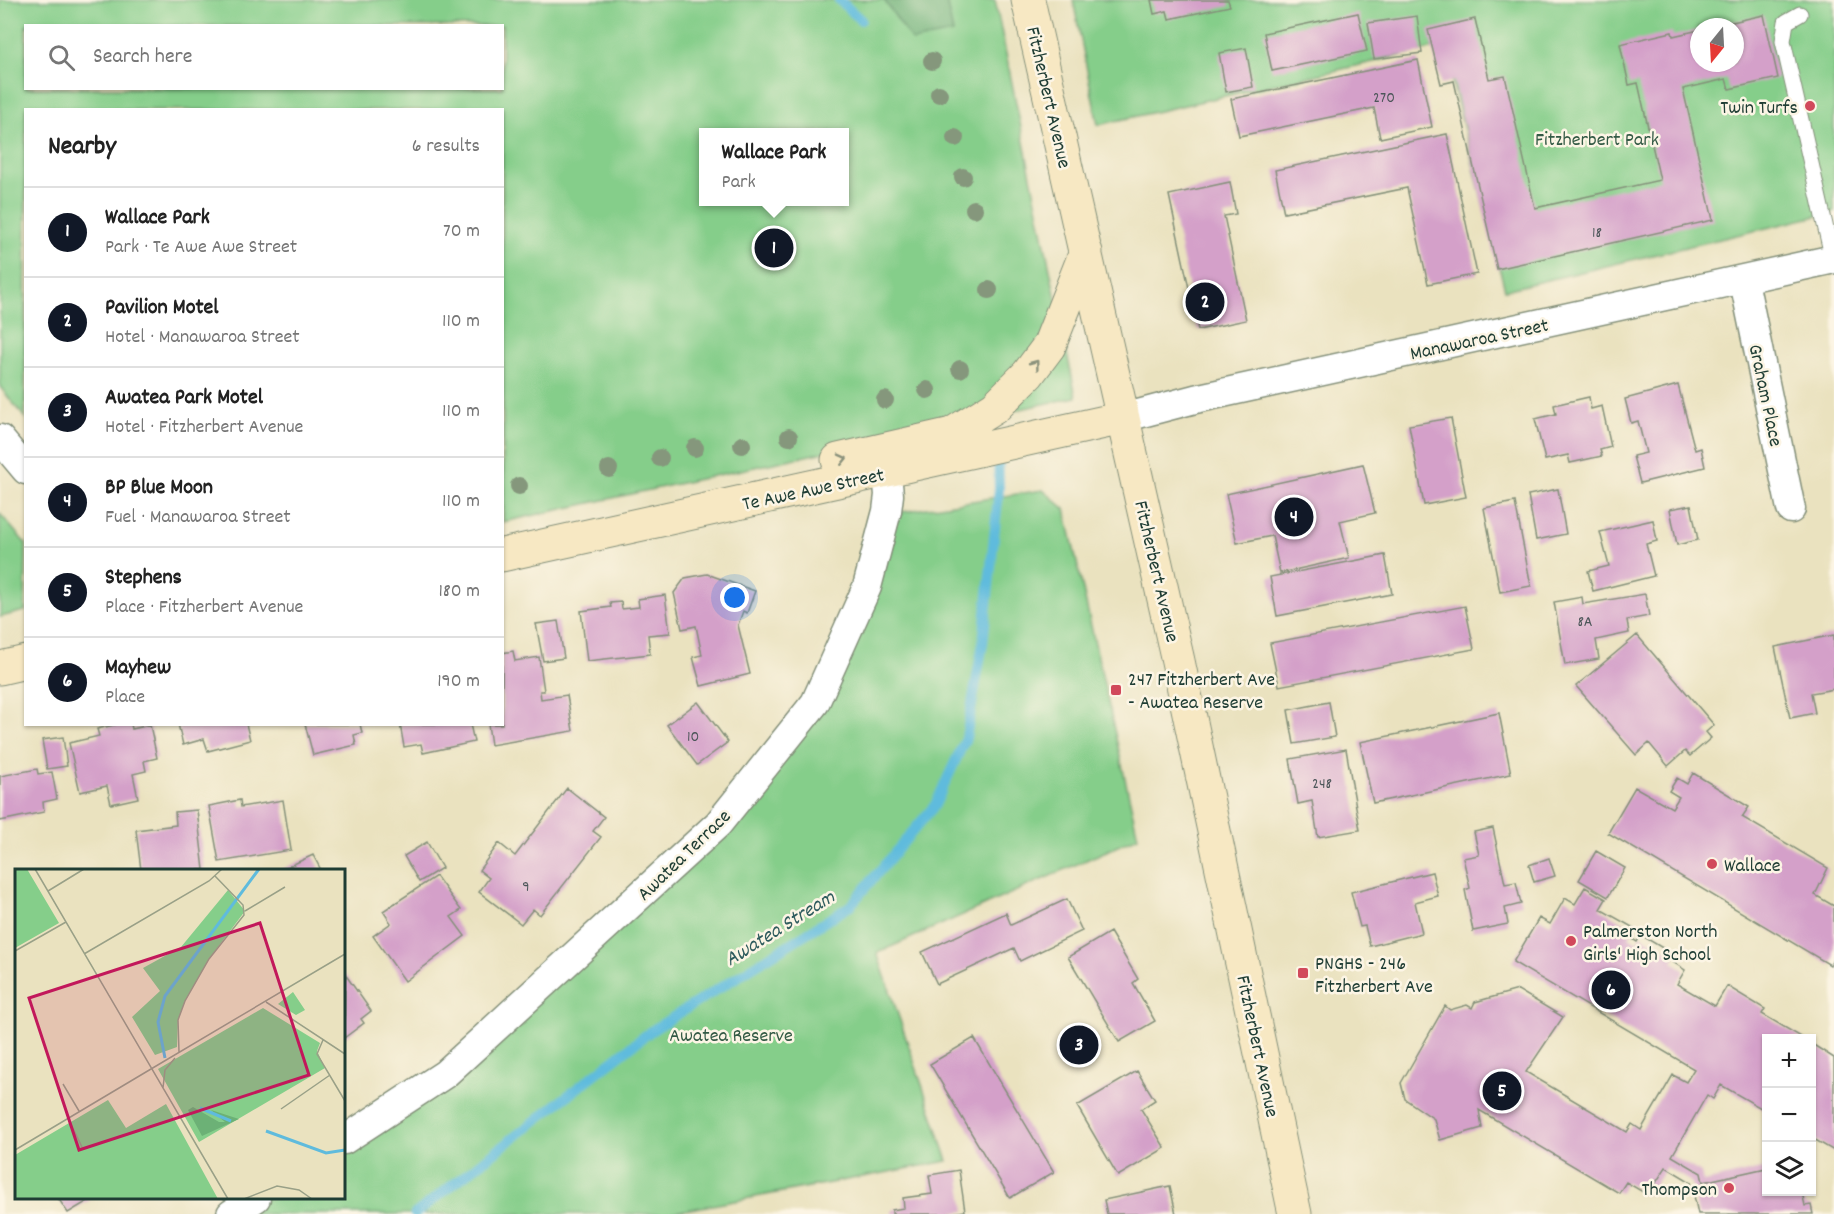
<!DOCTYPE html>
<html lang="en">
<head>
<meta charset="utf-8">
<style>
	:root { --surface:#fff; --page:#f2f2f2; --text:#222; --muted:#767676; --line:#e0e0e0; --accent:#111827 }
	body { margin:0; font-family:Dekko,sans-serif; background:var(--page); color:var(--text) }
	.controls { position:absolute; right:18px; bottom:18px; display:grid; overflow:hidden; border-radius:0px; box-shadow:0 2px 4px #0004 }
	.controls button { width:54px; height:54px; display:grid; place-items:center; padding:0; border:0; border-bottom:2px solid var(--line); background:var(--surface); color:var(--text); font:30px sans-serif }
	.compass { position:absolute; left:1690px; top:18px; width:54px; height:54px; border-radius:50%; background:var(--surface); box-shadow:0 2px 4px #0004; rotate:198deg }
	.you { position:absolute; left:735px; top:598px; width:21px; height:21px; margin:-15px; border:4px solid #fff; border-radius:50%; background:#1a73e8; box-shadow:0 0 0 9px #1a73e833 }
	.badge { display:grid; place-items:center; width:39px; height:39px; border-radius:50%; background:var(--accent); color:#fff; font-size:20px; font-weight:700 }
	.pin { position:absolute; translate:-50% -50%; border:3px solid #fff; box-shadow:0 2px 6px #0006 }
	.popup { position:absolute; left:699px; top:128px; width:150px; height:78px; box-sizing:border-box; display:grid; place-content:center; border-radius:0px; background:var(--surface); filter:drop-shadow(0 2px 4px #0005); font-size:20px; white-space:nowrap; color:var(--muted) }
	.popup b { font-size:22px; color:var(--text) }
	.popup::after { content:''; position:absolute; left:50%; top:100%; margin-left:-12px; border:12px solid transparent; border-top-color:var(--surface) }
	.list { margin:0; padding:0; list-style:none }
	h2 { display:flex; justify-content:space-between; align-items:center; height:78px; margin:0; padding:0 24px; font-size:26px }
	h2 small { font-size:20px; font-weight:400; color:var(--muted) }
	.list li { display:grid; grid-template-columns:39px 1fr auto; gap:18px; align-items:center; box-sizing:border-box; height:90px; padding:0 24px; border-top:2px solid var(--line) }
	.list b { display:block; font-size:22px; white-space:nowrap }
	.list p { margin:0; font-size:20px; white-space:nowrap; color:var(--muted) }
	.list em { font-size:20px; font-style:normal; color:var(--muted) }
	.icon { flex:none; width:33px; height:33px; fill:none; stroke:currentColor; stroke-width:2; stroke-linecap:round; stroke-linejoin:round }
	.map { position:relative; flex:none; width:1834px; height:1214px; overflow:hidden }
	.search { position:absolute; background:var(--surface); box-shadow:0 2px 4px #0004; left:24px; top:24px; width:480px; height:66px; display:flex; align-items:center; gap:15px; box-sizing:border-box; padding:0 21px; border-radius:0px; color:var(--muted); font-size:22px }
	.panel { position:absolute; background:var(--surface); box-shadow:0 2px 4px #0004; left:24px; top:108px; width:480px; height:618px; border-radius:0px }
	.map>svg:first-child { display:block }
</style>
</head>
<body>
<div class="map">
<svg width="1834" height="1214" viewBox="0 0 1834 1214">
	<rect width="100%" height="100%" fill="#fcf5e5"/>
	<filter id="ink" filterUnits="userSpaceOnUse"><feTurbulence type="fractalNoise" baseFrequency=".0167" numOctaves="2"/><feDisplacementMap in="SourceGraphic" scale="12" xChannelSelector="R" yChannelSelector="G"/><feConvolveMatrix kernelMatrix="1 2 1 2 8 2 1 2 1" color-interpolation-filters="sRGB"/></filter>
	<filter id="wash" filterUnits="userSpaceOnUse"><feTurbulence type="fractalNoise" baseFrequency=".008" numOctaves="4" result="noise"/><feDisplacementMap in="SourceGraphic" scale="24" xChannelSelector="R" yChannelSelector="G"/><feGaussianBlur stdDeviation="1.35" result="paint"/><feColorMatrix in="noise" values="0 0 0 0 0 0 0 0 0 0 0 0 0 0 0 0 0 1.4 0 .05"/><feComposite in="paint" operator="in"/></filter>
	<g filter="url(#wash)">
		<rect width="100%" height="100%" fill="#eae2bf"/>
		<path fill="#85ce8a" stroke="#52865f" stroke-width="1.5" fill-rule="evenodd" d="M 0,0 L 995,0 L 1076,397 L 503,522 L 502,110 L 26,110 L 25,418 L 0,387 ZM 26,26 L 502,26 L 502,88 L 26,88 ZM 704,132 L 844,132 L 844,202 L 704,202 Z
			M 1073,0 L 1834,0 L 1834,212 L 1505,290 L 1443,46 L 1098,125 ZM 1699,27 L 1735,27 L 1735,63 L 1699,63 Z
			M 1043,490 L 1065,509 L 1138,837 L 877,953 L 948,1161 L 664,1214 L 231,1214 L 256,1198 L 344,1198 L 344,1140 L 445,1074 L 718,824 L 815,703 L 895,513 Z
			M 0,514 L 26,544 L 25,611 L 0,617 Z"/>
		<path fill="#6cb176" stroke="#467755" stroke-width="1.5" d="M 884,0 L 946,0 L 953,33 L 912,41 Z"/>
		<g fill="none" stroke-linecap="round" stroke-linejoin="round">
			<path stroke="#5fbbdd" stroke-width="10" d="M 839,0 L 861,20
				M 415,1214 L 651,1031 L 850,906 L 935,805 L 966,738 L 983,643 L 999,489 L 998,448"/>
		</g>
		<g id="blocks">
			<path fill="#d4a0c9" d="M 1151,0 L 1228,0 L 1230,6 L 1169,19 L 1167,11 L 1154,14 Z
				M 1358,13 L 1367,51 L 1272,71 L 1264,33 Z
				M 1764,15 L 1778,78 L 1729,89 L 1726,79 L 1683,89 L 1713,220 L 1497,269 L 1454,81 L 1441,84 L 1428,30 L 1475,19 L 1489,79 L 1505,76 L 1535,208 L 1660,180 L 1638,83 L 1629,85 L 1620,44 L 1672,32 L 1673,36 L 1699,30 L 1699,63 L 1735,63 L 1735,27 L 1714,26 Z
				M 1417,16 L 1422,53 L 1374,59 L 1368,23 Z
				M 1246,48 L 1253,87 L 1226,92 L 1219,53 Z
				M 1418,60 L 1432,127 L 1380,138 L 1374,108 L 1239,136 L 1231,99 Z
				M 1447,134 L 1477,274 L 1428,284 L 1407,188 L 1284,213 L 1275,170 Z
				M 1230,182 L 1236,214 L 1224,216 L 1246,320 L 1198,330 L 1169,195 Z
				M 1678,385 L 1695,450 L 1701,448 L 1705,467 L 1640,483 L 1633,456 L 1646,453 L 1638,421 L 1631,423 L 1625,399 Z
				M 1589,397 L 1591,409 L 1602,406 L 1611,447 L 1600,450 L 1602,456 L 1570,463 L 1568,455 L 1545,460 L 1535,419 L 1556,414 L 1554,405 Z
				M 1451,418 L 1466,497 L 1424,505 L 1409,425 Z
				M 1363,464 L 1375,513 L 1340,521 L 1349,558 L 1280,573 L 1272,536 L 1237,543 L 1226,494 Z
				M 1558,489 L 1566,534 L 1536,540 L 1528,495 Z
				M 1515,502 L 1531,586 L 1500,592 L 1484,508 Z
				M 1691,505 L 1698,540 L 1677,545 L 1670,509 Z
				M 1653,520 L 1657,541 L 1646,544 L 1654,576 L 1593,591 L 1588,571 L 1609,566 L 1600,532 Z
				M 1385,555 L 1392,594 L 1277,616 L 1270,577 Z
				M 707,574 L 755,591 L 747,613 L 743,611 L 738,625 L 750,674 L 701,686 L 693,657 L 702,655 L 696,626 L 682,629 L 674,593 L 685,578 Z
				M 1645,594 L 1649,616 L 1627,620 L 1629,633 L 1596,640 L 1599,659 L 1565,665 L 1554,602 L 1582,597 L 1583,604 Z
				M 665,595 L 670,633 L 648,635 L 650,654 L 587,661 L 581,611 L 611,607 L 610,603 L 621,602 L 622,609 L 639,607 L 638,599 Z
				M 1465,606 L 1474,649 L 1279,686 L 1270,643 Z
				M 558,621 L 564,658 L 543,661 L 536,624 Z
				M 1637,635 L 1714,725 L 1706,732 L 1711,738 L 1690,756 L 1685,751 L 1668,766 L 1649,743 L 1636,755 L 1576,686 Z
				M 1834,635 L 1834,689 L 1811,693 L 1815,713 L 1790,718 L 1775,647 Z
				M 513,651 L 515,661 L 539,657 L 544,691 L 540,691 L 541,699 L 567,695 L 573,731 L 491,745 L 488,724 L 502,724 L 502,653 Z
				M 698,702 L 728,742 L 697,765 L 667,725 Z
				M 1329,702 L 1335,737 L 1294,744 L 1288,710 Z
				M 1499,713 L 1511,774 L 1373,803 L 1360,742 Z
				M 118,724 L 131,724 L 132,729 L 150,725 L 157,758 L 144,761 L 146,771 L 133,774 L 138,798 L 111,804 L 107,786 L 80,792 L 69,743 L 99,736 L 97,729 Z
				M 178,724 L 246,724 L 250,740 L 208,751 L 204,739 L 183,745 Z
				M 305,724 L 360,724 L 362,733 L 354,735 L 356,745 L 313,755 Z
				M 400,724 L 470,724 L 474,742 L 423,753 L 421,744 L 404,747 Z
				M 63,737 L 67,766 L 47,769 L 42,740 Z
				M 1346,749 L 1360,830 L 1318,837 L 1312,801 L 1298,804 L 1290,759 Z
				M 37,769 L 38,774 L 52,772 L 57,799 L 43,802 L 44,812 L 0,821 L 0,776 Z
				M 1693,773 L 1749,807 L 1742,817 L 1828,868 L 1815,895 L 1834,906 L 1834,958 L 1830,965 L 1608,833 L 1635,787 L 1672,808 L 1679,797 L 1669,791 L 1677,778 L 1687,784 Z
				M 567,788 L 604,817 L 593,831 L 601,837 L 540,915 L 533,909 L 521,924 L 479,892 L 489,878 L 479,870 L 499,843 L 515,856 Z
				M 240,800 L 241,807 L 283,800 L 291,850 L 219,862 L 209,806 Z
				M 197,810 L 204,870 L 141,870 L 136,830 L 176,825 L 175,812 Z
				M 1493,828 L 1505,884 L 1516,882 L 1521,904 L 1505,908 L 1508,924 L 1473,931 L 1465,890 L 1470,888 L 1463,858 L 1479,855 L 1474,832 Z
				M 427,842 L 442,868 L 419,882 L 404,856 Z
				M 1596,851 L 1625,868 L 1608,897 L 1579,880 Z
				M 313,855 L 321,870 L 281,870 Z
				M 1549,858 L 1555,876 L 1534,882 L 1529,865 Z
				M 1432,872 L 1438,896 L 1415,902 L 1422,933 L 1370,946 L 1365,926 L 1360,927 L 1351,892 Z
				M 436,876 L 461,910 L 451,917 L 465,936 L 405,981 L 373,936 L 391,923 L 383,911 Z
				M 1585,887 L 1606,899 L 1600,909 L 1634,928 L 1629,937 L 1637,942 L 1641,935 L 1676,956 L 1673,962 L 1685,970 L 1677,984 L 1715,1006 L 1727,986 L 1765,1009 L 1762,1014 L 1803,1038 L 1766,1038 L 1766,1111 L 1721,1085 L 1713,1099 L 1707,1095 L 1672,1156 L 1701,1173 L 1703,1182 L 1766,1168 L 1766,1192 L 1802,1192 L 1805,1206 L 1811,1205 L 1813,1214 L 1698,1214 L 1691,1182 L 1666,1167 L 1648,1195 L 1626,1182 L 1619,1193 L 1479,1110 L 1482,1128 L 1440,1140 L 1434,1119 L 1405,1099 L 1401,1083 L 1445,1006 L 1450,1010 L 1467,1005 L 1472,1008 L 1475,1002 L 1518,990 L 1563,1017 L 1526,1072 L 1627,1132 L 1632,1124 L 1641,1130 L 1673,1075 L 1686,1082 L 1694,1069 L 1513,962 L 1539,918 L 1550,924 L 1565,898 L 1575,904 Z
				M 1067,899 L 1082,931 L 1020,961 L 1014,948 L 937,984 L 922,952 L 1006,913 L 1011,925 Z
				M 1110,932 L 1138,979 L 1133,983 L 1155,1021 L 1119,1042 L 1068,957 Z
				M 345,974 L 371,1011 L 361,1019 L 364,1023 L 344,1038 Z
				M 974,1038 L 1054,1172 L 1010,1198 L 930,1064 Z
				M 1812,1044 L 1834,1058 L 1834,1151 L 1812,1138 Z
				M 1137,1071 L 1155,1100 L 1141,1109 L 1165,1148 L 1118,1176 L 1077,1106 Z
				M 959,1170 L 965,1211 L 946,1214 L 892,1214 L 892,1210 L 904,1208 L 903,1198 L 932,1194 L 929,1175 Z
				M 1170,1186 L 1176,1214 L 1107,1214 L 1104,1200 Z
				M 58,1198 L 93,1198 L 68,1213 Z"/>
		</g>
	</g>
	<g filter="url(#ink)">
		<use href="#blocks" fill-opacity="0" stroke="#84907a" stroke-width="1.5"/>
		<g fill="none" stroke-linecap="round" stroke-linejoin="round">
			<g stroke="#84907a" stroke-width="17">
				<path id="lane" d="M 1800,14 L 1786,22 L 1783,41 L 1833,260"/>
			</g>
			<g stroke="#84907a" stroke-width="31">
				<path id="street" d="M 1744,281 L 1791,509
					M 1123,418 L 1195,399 L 1834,259
					M 0,439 L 26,470
					M 344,1140 L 445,1074 L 718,824 L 815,703 L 867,587 L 887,511 L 889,495 L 887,473
					M 231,1214 L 256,1198"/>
			</g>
			<g stroke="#84907a" stroke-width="35">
				<path id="secondary" d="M 1028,0 L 1178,661 L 1295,1214
					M 838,460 L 952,434 L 995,407 L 1028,374 L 1049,346 L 1086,252
					M 502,555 L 1123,418
					M 0,668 L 26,662"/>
			</g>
			<use href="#lane" stroke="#fff" stroke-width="15"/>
			<use href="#street" stroke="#fff" stroke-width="28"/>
			<use href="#secondary" stroke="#f7e8c3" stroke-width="33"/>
		</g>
		<g fill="#85977c">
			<circle cx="932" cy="61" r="9"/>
			<circle cx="939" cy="94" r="9"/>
			<circle cx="955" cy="138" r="9"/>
			<circle cx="963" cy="177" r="9"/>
			<circle cx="974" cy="209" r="9"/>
			<circle cx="989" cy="290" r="9"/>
			<circle cx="960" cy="369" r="9"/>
			<circle cx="927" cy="390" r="9"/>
			<circle cx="885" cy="400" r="9"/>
			<circle cx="789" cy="437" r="9"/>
			<circle cx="742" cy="445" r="9"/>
			<circle cx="695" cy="448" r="9"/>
			<circle cx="660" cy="458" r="9"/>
			<circle cx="609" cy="469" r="9"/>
			<circle cx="519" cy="486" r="9"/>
		</g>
		<defs><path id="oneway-chevron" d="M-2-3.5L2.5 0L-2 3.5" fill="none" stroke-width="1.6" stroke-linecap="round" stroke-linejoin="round" transform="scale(1.5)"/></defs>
		<g stroke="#8b927c">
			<use href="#oneway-chevron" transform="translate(1035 364) rotate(-53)"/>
			<use href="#oneway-chevron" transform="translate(843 459) rotate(-13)"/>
		</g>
	</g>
	<g fill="#d1495b" stroke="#fcf5e5" stroke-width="2">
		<circle cx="1810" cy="106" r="6"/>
		<rect x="1110" y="684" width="12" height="12" rx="3"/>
		<circle cx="1712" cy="864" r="6"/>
		<circle cx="1571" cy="941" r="6"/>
		<rect x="1297" y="967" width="12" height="12" rx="3"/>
		<circle cx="1729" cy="1188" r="6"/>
	</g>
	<g text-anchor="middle" stroke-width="5" stroke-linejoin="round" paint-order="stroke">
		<g font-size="16" fill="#4c5659">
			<text x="1384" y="102">270</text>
			<text x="1597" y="237">18</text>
			<text x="1585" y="626">8A</text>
			<text x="693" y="741">10</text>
			<text x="1322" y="788">248</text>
			<text x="526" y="891">9</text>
		</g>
		<g font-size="20" fill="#1f3d34" stroke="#fcf5e5">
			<text transform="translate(1050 97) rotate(77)" y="7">Fitzherbert Avenue</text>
			<text transform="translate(1479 338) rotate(-12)" y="7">Manawaroa Street</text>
			<text transform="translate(1767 395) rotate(78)" y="7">Graham Place</text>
			<text transform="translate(813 488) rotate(-12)" y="7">Te Awe Awe Street</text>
			<text transform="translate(1158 571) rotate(77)" y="7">Fitzherbert Avenue</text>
			<text transform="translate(683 854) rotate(-44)" y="7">Awatea Terrace</text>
			<text transform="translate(1259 1046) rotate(78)" y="7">Fitzherbert Avenue</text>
		</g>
		<g font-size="20" fill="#1f3d34" stroke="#fcf5e5" text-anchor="start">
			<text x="1798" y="113" text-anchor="end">Twin Turfs</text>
			<text x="1128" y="685">247 Fitzherbert Ave<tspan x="1128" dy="23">- Awatea Reserve</tspan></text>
			<text x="1724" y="871">Wallace</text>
			<text x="1583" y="937">Palmerston North<tspan x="1583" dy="23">Girls' High School</tspan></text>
			<text x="1315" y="969">PNGHS - 246<tspan x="1315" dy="23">Fitzherbert Ave</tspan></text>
			<text x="1717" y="1195" text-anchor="end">Thompson</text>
		</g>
		<g font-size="20" fill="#335a45" stroke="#fcf5e5">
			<text x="1597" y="145">Fitzherbert Park</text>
			<text x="731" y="1041">Awatea Reserve</text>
		</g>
		<g font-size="21" font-style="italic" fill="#2f5c5e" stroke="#fcf5e5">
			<text transform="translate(779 927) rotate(-32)" y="7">Awatea Stream</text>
		</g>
	</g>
	<g transform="translate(15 869)">
		<rect width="330" height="330" fill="#eae2bf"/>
		<path d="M 0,0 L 12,0 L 44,54 L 0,79 ZM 213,21 L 230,42 L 194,90 L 170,132 L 163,151 L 162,178 L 140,186 L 117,148 L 145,122 L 128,99 L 166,78 ZM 278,123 L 290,141 L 281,146 L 263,135 ZM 248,139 L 305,174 L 302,182 L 310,199 L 184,273 L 143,200 ZM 93,231 L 111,259 L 151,235 L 203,330 L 0,330 L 0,286 Z" fill="#85ce8a"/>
		<path d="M 178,238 L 204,253 L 210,253 L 196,241 L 224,250 L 187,267 L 173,241 Z" fill="#6cb176"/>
		<path fill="none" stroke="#5fbbdd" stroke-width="3" d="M 150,189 L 143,153 L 150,127 L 244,0M 185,239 L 216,252M 251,262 L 311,284 L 330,281"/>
		<path fill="none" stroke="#99a087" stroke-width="1.5" d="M 20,0 L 213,330M 33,22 L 69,0M 230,42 L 270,18M 0,82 L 51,53M 69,85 L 194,12 L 207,0M 251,133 L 330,185M 308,171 L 302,185 L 330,232M 164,183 L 163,151 L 170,132 L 194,90 L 229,46 L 228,36 L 200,7M 136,200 L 330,85M 48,215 L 64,242M 148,219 L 150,201 L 160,189M 266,240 L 315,206M 53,249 L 67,278M 0,281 L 136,200M 229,330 L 262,317 L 284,321 L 297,330"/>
		<path fill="#c2185b" fill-opacity="0.15" stroke="#c2185b" stroke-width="3" d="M 245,54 L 294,206 L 64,281 L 14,129 Z"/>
		<rect width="330" height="330" fill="none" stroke="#1f3d34" stroke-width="3"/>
	</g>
</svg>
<div class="controls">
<button>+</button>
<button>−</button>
<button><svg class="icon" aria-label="layers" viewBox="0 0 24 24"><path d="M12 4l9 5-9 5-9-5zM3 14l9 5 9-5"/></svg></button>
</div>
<svg class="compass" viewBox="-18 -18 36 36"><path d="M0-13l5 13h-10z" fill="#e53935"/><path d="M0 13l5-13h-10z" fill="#767676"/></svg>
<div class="you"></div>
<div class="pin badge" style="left:774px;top:248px">1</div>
<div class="popup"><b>Wallace Park</b>Park</div>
<div class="pin badge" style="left:1205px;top:302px">2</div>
<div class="pin badge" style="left:1079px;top:1045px">3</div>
<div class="pin badge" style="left:1294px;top:517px">4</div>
<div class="pin badge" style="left:1502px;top:1091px">5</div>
<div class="pin badge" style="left:1611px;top:990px">6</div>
<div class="search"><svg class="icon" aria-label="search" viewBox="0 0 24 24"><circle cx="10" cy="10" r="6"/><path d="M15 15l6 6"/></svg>Search here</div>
<section class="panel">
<h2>Nearby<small>6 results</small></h2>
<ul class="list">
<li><span class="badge">1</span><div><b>Wallace Park</b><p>Park · Te Awe Awe Street</p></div><em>70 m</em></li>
<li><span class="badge">2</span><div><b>Pavilion Motel</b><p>Hotel · Manawaroa Street</p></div><em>110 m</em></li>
<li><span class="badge">3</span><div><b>Awatea Park Motel</b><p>Hotel · Fitzherbert Avenue</p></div><em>110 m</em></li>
<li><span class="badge">4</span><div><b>BP Blue Moon</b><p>Fuel · Manawaroa Street</p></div><em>110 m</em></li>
<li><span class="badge">5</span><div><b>Stephens</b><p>Place · Fitzherbert Avenue</p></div><em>180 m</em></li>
<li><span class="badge">6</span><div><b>Mayhew</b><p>Place</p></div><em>190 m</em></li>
</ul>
</section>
</div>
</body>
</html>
